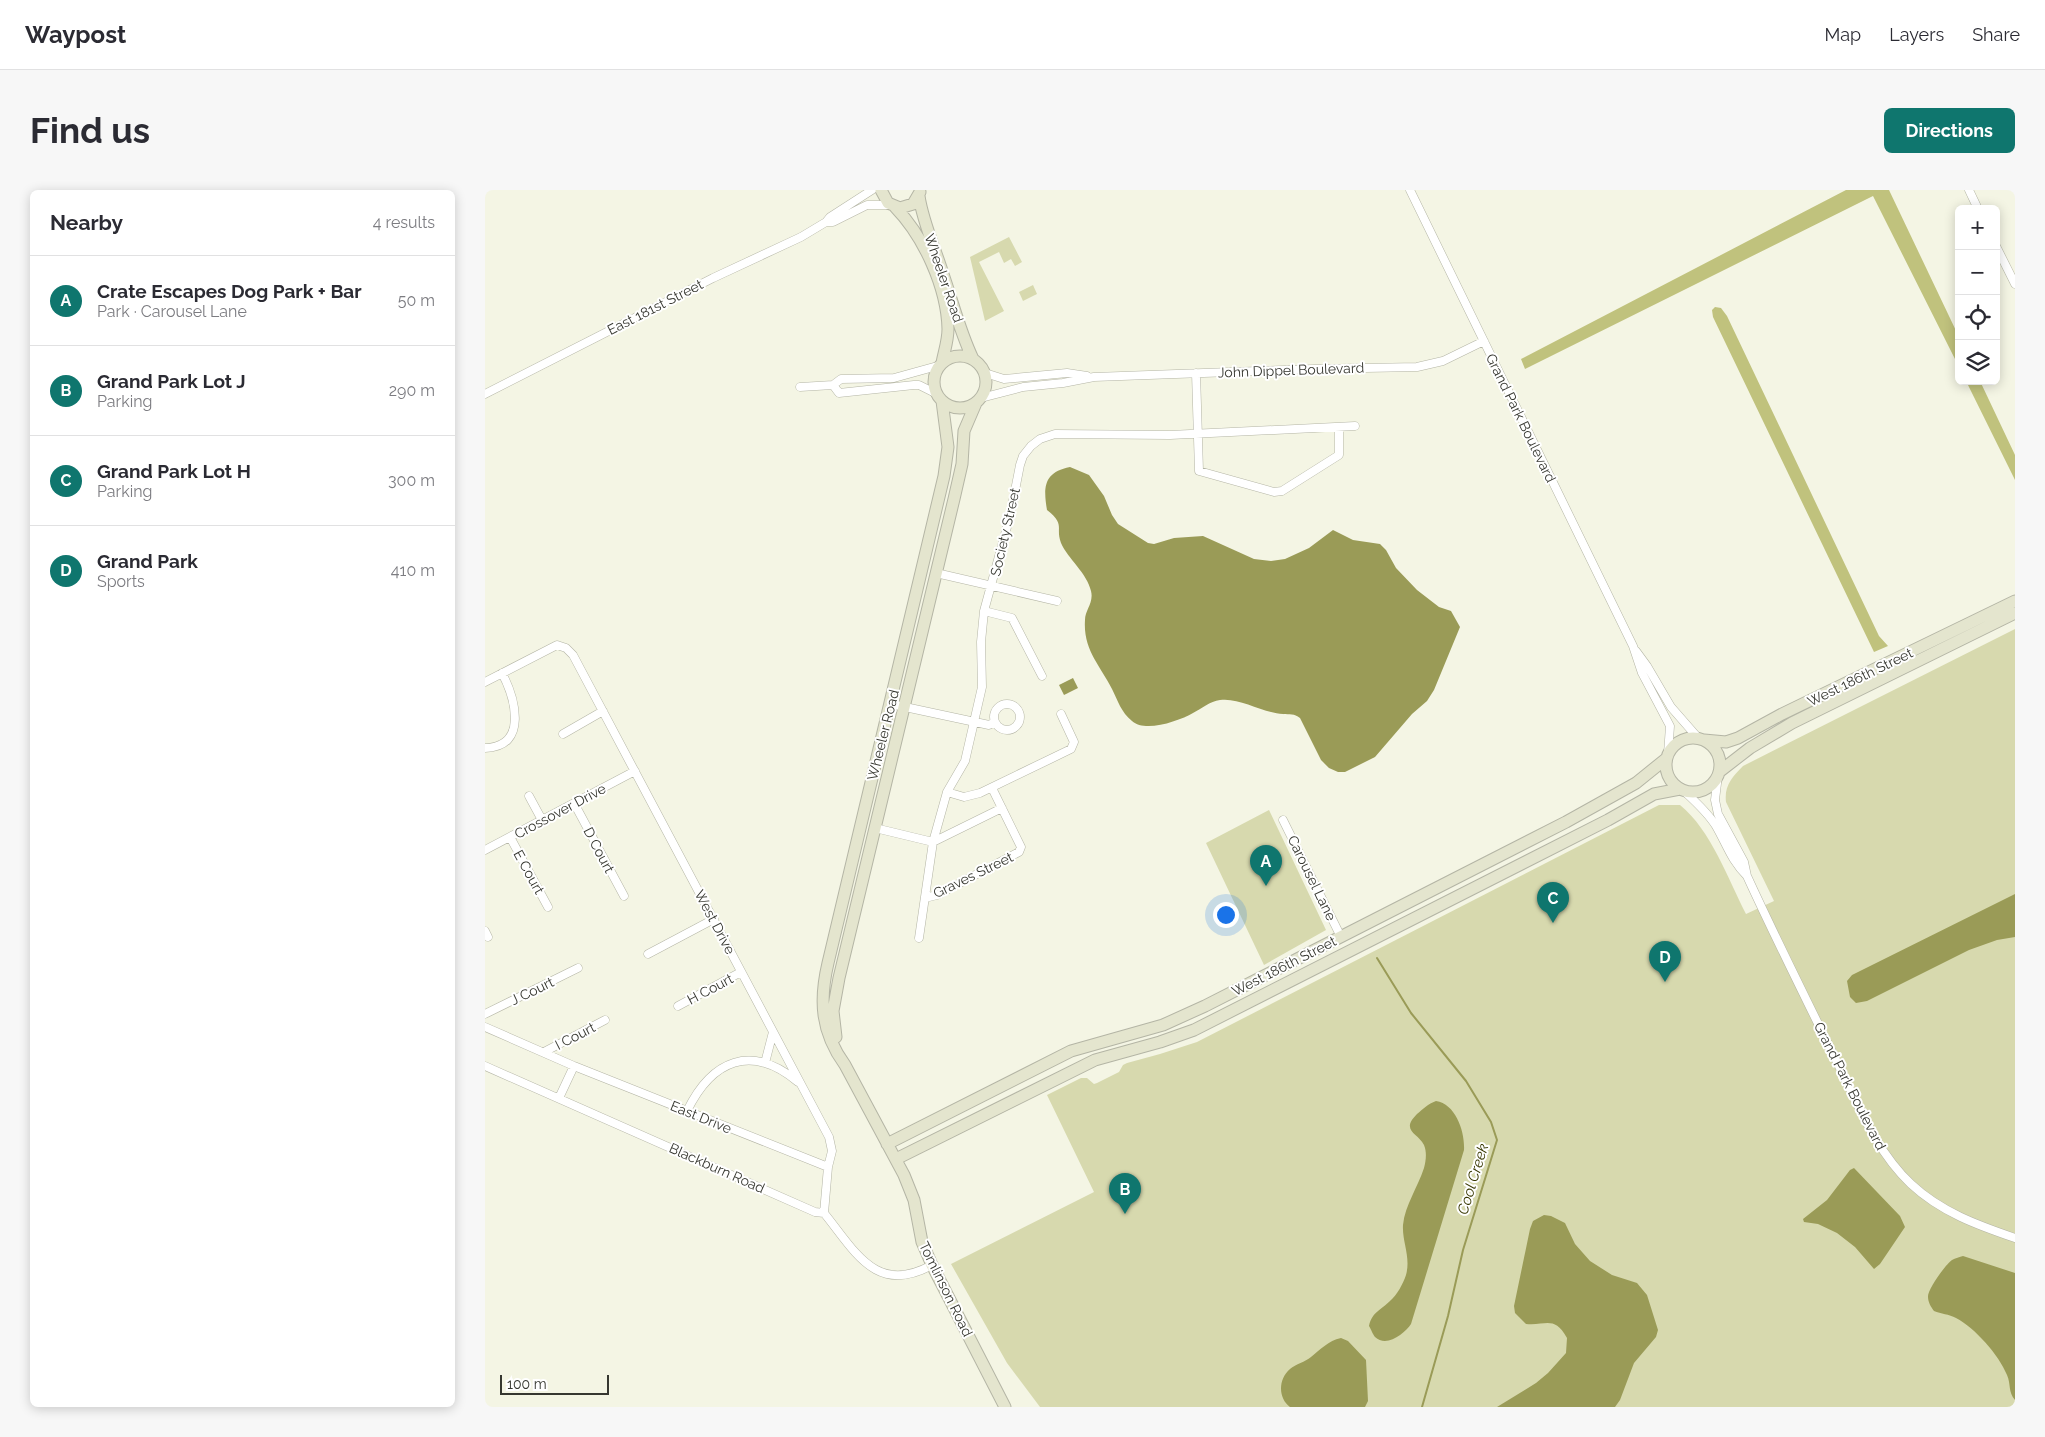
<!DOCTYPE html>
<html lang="en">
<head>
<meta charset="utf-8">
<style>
	:root { --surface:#fff; --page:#f7f7f7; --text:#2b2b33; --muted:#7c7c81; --line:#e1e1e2; --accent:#0f766e }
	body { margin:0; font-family:Raleway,sans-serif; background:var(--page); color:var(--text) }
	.controls { position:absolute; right:15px; top:15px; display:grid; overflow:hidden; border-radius:8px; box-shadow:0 2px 12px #0003 }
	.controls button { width:45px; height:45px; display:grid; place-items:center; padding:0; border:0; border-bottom:1px solid var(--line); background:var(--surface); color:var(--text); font:25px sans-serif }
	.scale { position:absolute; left:15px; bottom:12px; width:109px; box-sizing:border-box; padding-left:5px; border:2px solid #363730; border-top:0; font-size:14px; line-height:18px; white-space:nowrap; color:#363730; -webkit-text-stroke:4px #fff; paint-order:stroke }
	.you { position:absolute; left:740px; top:724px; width:18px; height:18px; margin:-12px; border:4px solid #fff; border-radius:50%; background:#1a73e8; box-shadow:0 0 0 8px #1a73e833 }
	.badge { display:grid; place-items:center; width:32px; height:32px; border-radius:50%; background:var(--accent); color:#fff; font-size:16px; font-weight:700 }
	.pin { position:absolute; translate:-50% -41px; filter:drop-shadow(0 1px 2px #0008) }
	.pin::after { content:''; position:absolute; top:26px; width:18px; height:15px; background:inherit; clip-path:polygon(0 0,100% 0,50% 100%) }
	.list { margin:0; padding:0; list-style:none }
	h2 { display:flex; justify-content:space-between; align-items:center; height:65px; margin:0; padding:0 20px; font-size:21px }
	h2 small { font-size:16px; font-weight:400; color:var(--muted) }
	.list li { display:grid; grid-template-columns:32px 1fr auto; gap:15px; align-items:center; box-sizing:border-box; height:90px; padding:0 20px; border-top:1px solid var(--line) }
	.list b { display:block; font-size:19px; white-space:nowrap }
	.list p { margin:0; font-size:16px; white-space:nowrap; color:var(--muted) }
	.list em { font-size:16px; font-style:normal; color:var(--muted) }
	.icon { flex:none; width:28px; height:28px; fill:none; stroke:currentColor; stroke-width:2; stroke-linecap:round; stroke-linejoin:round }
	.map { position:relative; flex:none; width:1530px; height:1217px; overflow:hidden; border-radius:8px }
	header { display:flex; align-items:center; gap:30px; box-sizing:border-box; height:70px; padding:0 25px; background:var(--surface); border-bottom:1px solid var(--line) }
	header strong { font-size:24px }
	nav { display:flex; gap:28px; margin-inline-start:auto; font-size:18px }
	.intro { display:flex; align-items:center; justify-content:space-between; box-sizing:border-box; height:120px; padding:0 30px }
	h1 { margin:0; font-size:35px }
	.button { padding:12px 22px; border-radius:8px; background:var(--accent); color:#fff; font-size:18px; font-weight:700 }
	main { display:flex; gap:30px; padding:0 30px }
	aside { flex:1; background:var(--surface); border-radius:8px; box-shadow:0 2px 12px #0003 }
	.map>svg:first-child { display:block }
</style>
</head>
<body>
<header>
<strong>Waypost</strong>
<nav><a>Map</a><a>Layers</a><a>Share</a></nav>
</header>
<div class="intro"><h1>Find us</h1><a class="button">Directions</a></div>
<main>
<aside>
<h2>Nearby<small>4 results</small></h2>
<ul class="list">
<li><span class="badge">A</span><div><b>Crate Escapes Dog Park + Bar</b><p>Park · Carousel Lane</p></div><em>50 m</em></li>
<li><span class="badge">B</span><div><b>Grand Park Lot J</b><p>Parking</p></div><em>290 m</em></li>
<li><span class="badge">C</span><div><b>Grand Park Lot H</b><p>Parking</p></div><em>300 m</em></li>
<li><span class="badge">D</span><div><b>Grand Park</b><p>Sports</p></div><em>410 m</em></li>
</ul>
</aside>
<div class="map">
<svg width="1530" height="1217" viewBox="0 0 1530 1217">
	<rect width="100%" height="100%" fill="#f4f5e4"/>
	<path fill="#d7d9ae" d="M 524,47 L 537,72 L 530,76 L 526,69 L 519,73 L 514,62 L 494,72 L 519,121 L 500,131 L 485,67 Z
		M 548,95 L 552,104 L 538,111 L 534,102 Z
		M 1530,439 L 1530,1217 L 555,1217 L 522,1173 L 466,1074 L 609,1002 L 562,905 L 596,888 L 602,888 L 609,894 L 612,893 L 634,882 L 638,875 L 642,873 L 675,864 L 712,852 L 1174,615 L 1195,615 C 1226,640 1243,689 1261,724 L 1289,711 L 1241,612 C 1239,596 1247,587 1258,576 Z
		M 784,620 L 841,740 L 779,775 L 721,653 Z"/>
	<path fill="#c0c27d" d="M 1361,0 L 1404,0 L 1474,147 L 1474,177 L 1388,6 L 1040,179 L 1036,169 Z
		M 1230,117 L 1236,118 L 1242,126 L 1394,446 L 1403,456 L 1389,462 L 1228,127 L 1227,120 Z
		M 1481,191 L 1495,191 L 1530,265 L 1530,290 Z"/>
	<path fill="#9a9b57" d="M 585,277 L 604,285 L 619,306 L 627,325 L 633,334 L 663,353 L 669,354 L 689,348 L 718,346 L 769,369 L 786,371 L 800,369 L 824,358 L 848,340 L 868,350 L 895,354 L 901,360 L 911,378 L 932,400 L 954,417 L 966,421 L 975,437 L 949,500 L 942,511 L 927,524 L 890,567 L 860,582 L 853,582 L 844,578 L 836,570 L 815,528 C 809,523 805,525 798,524 C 778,523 754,507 735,510 C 725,511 716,519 708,523 C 694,531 660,543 647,531 C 636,522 633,511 627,499 C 615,475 598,460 600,430 C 600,420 609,413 606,401 C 602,383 583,369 576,353 C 570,337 581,335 562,320 C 558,297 559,282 585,277 Z
		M 588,488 L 593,498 L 579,505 L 574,495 Z
		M 1530,704 L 1530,747 L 1512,750 L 1484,760 L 1382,811 L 1371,813 L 1365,807 L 1362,791 L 1367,785 Z
		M 951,911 C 971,914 980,942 979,960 L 926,1134 C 920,1143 902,1158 890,1147 C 888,1145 886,1139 884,1136 C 887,1122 896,1120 905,1111 C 912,1105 918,1094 921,1085 C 926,1067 917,1052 918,1035 C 920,1015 933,997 939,978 C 941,971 942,962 939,955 C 933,943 915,941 932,924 C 938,919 943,914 951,911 Z
		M 1369,978 L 1415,1026 L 1420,1037 L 1395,1074 L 1389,1079 L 1370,1057 L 1352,1043 L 1333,1034 L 1319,1032 L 1318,1029 L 1342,1010 L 1365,980 Z
		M 1059,1025 L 1066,1026 L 1080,1033 L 1090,1054 L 1105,1071 L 1127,1085 L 1152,1093 L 1162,1105 L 1173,1140 L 1171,1147 L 1149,1173 L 1135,1210 L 1130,1217 L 1012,1217 L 1051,1193 L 1063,1183 L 1081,1163 L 1082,1148 C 1069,1125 1061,1136 1041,1134 L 1030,1123 L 1029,1116 L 1045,1039 L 1048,1031 Z
		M 1478,1066 L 1530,1083 L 1530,1210 C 1523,1202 1526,1194 1522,1185 C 1514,1165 1490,1138 1471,1128 C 1464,1124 1456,1124 1449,1121 C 1446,1117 1443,1112 1443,1107 C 1442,1100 1461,1074 1467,1070 C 1470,1068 1475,1067 1478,1066 Z
		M 856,1148 L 863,1151 L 881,1170 L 883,1211 L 880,1217 L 805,1217 C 793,1208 793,1189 805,1179 C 811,1174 820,1172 826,1167 C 836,1159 843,1151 856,1148 Z"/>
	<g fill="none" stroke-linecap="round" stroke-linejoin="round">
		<path stroke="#9a9b57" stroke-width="2" d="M 892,768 L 926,823 L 981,891 L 1006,932 L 1012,950 L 978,1060 L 963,1126 L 937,1217"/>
		<g stroke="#b4b5a5" stroke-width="9">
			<path id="street" d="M 925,0 L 1148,456 L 1157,483 L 1185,536 L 1183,564
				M 1484,0 L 1493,19
				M 341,32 L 348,32 L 382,15 L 406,15
				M 1511,56 L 1530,94
				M 500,183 L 519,189 L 582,183 L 602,186
				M 711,183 L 714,281 L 789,302 L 797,301 L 854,265 L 854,237
				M 348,195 L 354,203 L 429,195 L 434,195 L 452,204
				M 315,197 L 348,195 L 356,189 L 409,188 L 456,175
				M 0,204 L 228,88 L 316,47 L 341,32 L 345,27 L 387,0
				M 496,208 L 538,197 L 578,193 L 609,187 L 829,179 L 932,177 L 958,171 L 999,151
				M 451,383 L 572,411
				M 499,421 L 527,428 L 557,486
				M 1151,461 L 1162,476 L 1186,517 L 1214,549
				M 0,492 L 72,455 L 81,458 L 88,465 L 344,947 L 347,961 L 343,977 L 339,1023
				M509 527a13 13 0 1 1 26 0a13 13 0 1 1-26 0Z
				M 406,514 L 504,535 L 510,532
				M 78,544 L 118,521
				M 0,558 C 44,557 30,508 17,483
				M 1233,585 L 1230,610 L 1233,624 L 1259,672 L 1262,686 C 1290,747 1320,807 1350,868 C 1372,912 1390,960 1426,994 C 1456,1022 1492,1035 1530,1048
				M 462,602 L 479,607 L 495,603 L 586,559 L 589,552 L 576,524
				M 1200,602 C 1211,612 1223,623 1231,636 C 1242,655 1246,670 1262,686
				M 44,606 L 57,630
				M 89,613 L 139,706
				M 798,630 L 856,747
				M 390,638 L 448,652 L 517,618
				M 25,647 L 63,717
				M 0,660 L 150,581
				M 440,708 L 452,705 L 534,662 L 536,657 L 507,598
				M 0,741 L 3,747
				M 434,748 L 448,652 L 462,602 L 480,571 L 497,497 L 496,452 L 499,421 L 525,326 L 535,275 L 538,266 L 546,256 L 555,249 L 570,244 L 685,245 L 870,236
				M 163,764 L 229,729
				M 193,816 L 256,782
				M 0,824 L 93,778
				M 0,837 L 89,876 L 343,977
				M 59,862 L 120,830
				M 280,873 L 288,842
				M 0,876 L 330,1022 L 339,1023 C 370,1061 391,1106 447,1075
				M 74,908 L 89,876
				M 202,921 C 227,870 266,853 313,892"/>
		</g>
		<g stroke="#b4b5a5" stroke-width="13">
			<path id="secondary" d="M 396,0 L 403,13 L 415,18 L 428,14 L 435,2
				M 434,6 C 438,33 450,58 458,84 C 468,113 475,142 488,169
				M 410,17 C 439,47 462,97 463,139 C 463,151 459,162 457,173
				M449 192a26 26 0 1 1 52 0a26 26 0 1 1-52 0Z
				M 457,211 L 463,257 L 459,286 L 343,773 C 334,811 336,842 360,875 L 419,985 L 429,1010 L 437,1052 L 447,1075 L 520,1217
				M1181 575a27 27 0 1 1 54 0a27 27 0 1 1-54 0Z
				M 1219,550 L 1241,552 L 1253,548 L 1297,524 L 1530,411
				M 1234,582 L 1265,558 L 1307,533 L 1530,423
				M 351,847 L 348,821 L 354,788 L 469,309 L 477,274 L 479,241 L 491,213
				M 402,954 L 586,861 L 678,835 L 720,816 L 1081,632 L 1151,593 L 1182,568
				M 411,969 L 610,870 L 675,852 L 709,840 L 1123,630 L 1169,604 L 1195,599"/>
		</g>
		<use href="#street" stroke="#fff" stroke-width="8"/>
		<use href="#secondary" stroke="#e4e5ce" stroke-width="11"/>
	</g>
	<g text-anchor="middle" stroke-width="4" stroke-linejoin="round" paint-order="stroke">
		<g font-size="14" fill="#363730" stroke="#fff">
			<text transform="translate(459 88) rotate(71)" y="5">Wheeler Road</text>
			<text transform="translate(170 117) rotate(-27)" y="5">East 181st Street</text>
			<text transform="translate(806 180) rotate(-2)" y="5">John Dippel Boulevard</text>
			<text transform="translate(1036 228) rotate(64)" y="5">Grand Park Boulevard</text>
			<text transform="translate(520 342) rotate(-77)" y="5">Society Street</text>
			<text transform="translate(1375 487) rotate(-26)" y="5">West 186th Street</text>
			<text transform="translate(398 545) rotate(-76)" y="5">Wheeler Road</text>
			<text transform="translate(75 621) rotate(-28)" y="5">Crossover Drive</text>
			<text transform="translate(114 660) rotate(62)" y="5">D Court</text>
			<text transform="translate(44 682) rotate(61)" y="5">E Court</text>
			<text transform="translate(488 685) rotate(-26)" y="5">Graves Street</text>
			<text transform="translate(827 688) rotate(64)" y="5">Carousel Lane</text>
			<text transform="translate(230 732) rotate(62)" y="5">West Drive</text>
			<text transform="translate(799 776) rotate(-27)" y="5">West 186th Street</text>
			<text transform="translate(225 799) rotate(-28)" y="5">H Court</text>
			<text transform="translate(47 801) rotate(-26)" y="5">J Court</text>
			<text transform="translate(90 846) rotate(-27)" y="5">I Court</text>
			<text transform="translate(1365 896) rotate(63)" y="5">Grand Park Boulevard</text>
			<text transform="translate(216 927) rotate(22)" y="5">East Drive</text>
			<text transform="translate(232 978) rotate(24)" y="5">Blackburn Road</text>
			<text transform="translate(461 1099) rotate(64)" y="5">Tomlinson Road</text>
		</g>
		<g font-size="15" font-style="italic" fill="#383800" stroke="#fff">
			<text transform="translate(988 989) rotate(-73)" y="5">Cool Creek</text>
		</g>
	</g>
</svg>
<div class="controls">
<button>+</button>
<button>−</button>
<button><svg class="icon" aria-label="locate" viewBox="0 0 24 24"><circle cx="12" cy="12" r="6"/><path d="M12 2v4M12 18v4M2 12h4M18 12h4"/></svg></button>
<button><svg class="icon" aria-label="layers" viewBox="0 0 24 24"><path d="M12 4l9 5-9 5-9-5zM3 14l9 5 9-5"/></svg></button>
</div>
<div class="scale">100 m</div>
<div class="you"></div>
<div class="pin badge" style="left:781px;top:696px">A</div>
<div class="pin badge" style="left:640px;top:1024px">B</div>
<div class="pin badge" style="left:1068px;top:733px">C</div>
<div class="pin badge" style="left:1180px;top:792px">D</div>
</div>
</main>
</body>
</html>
